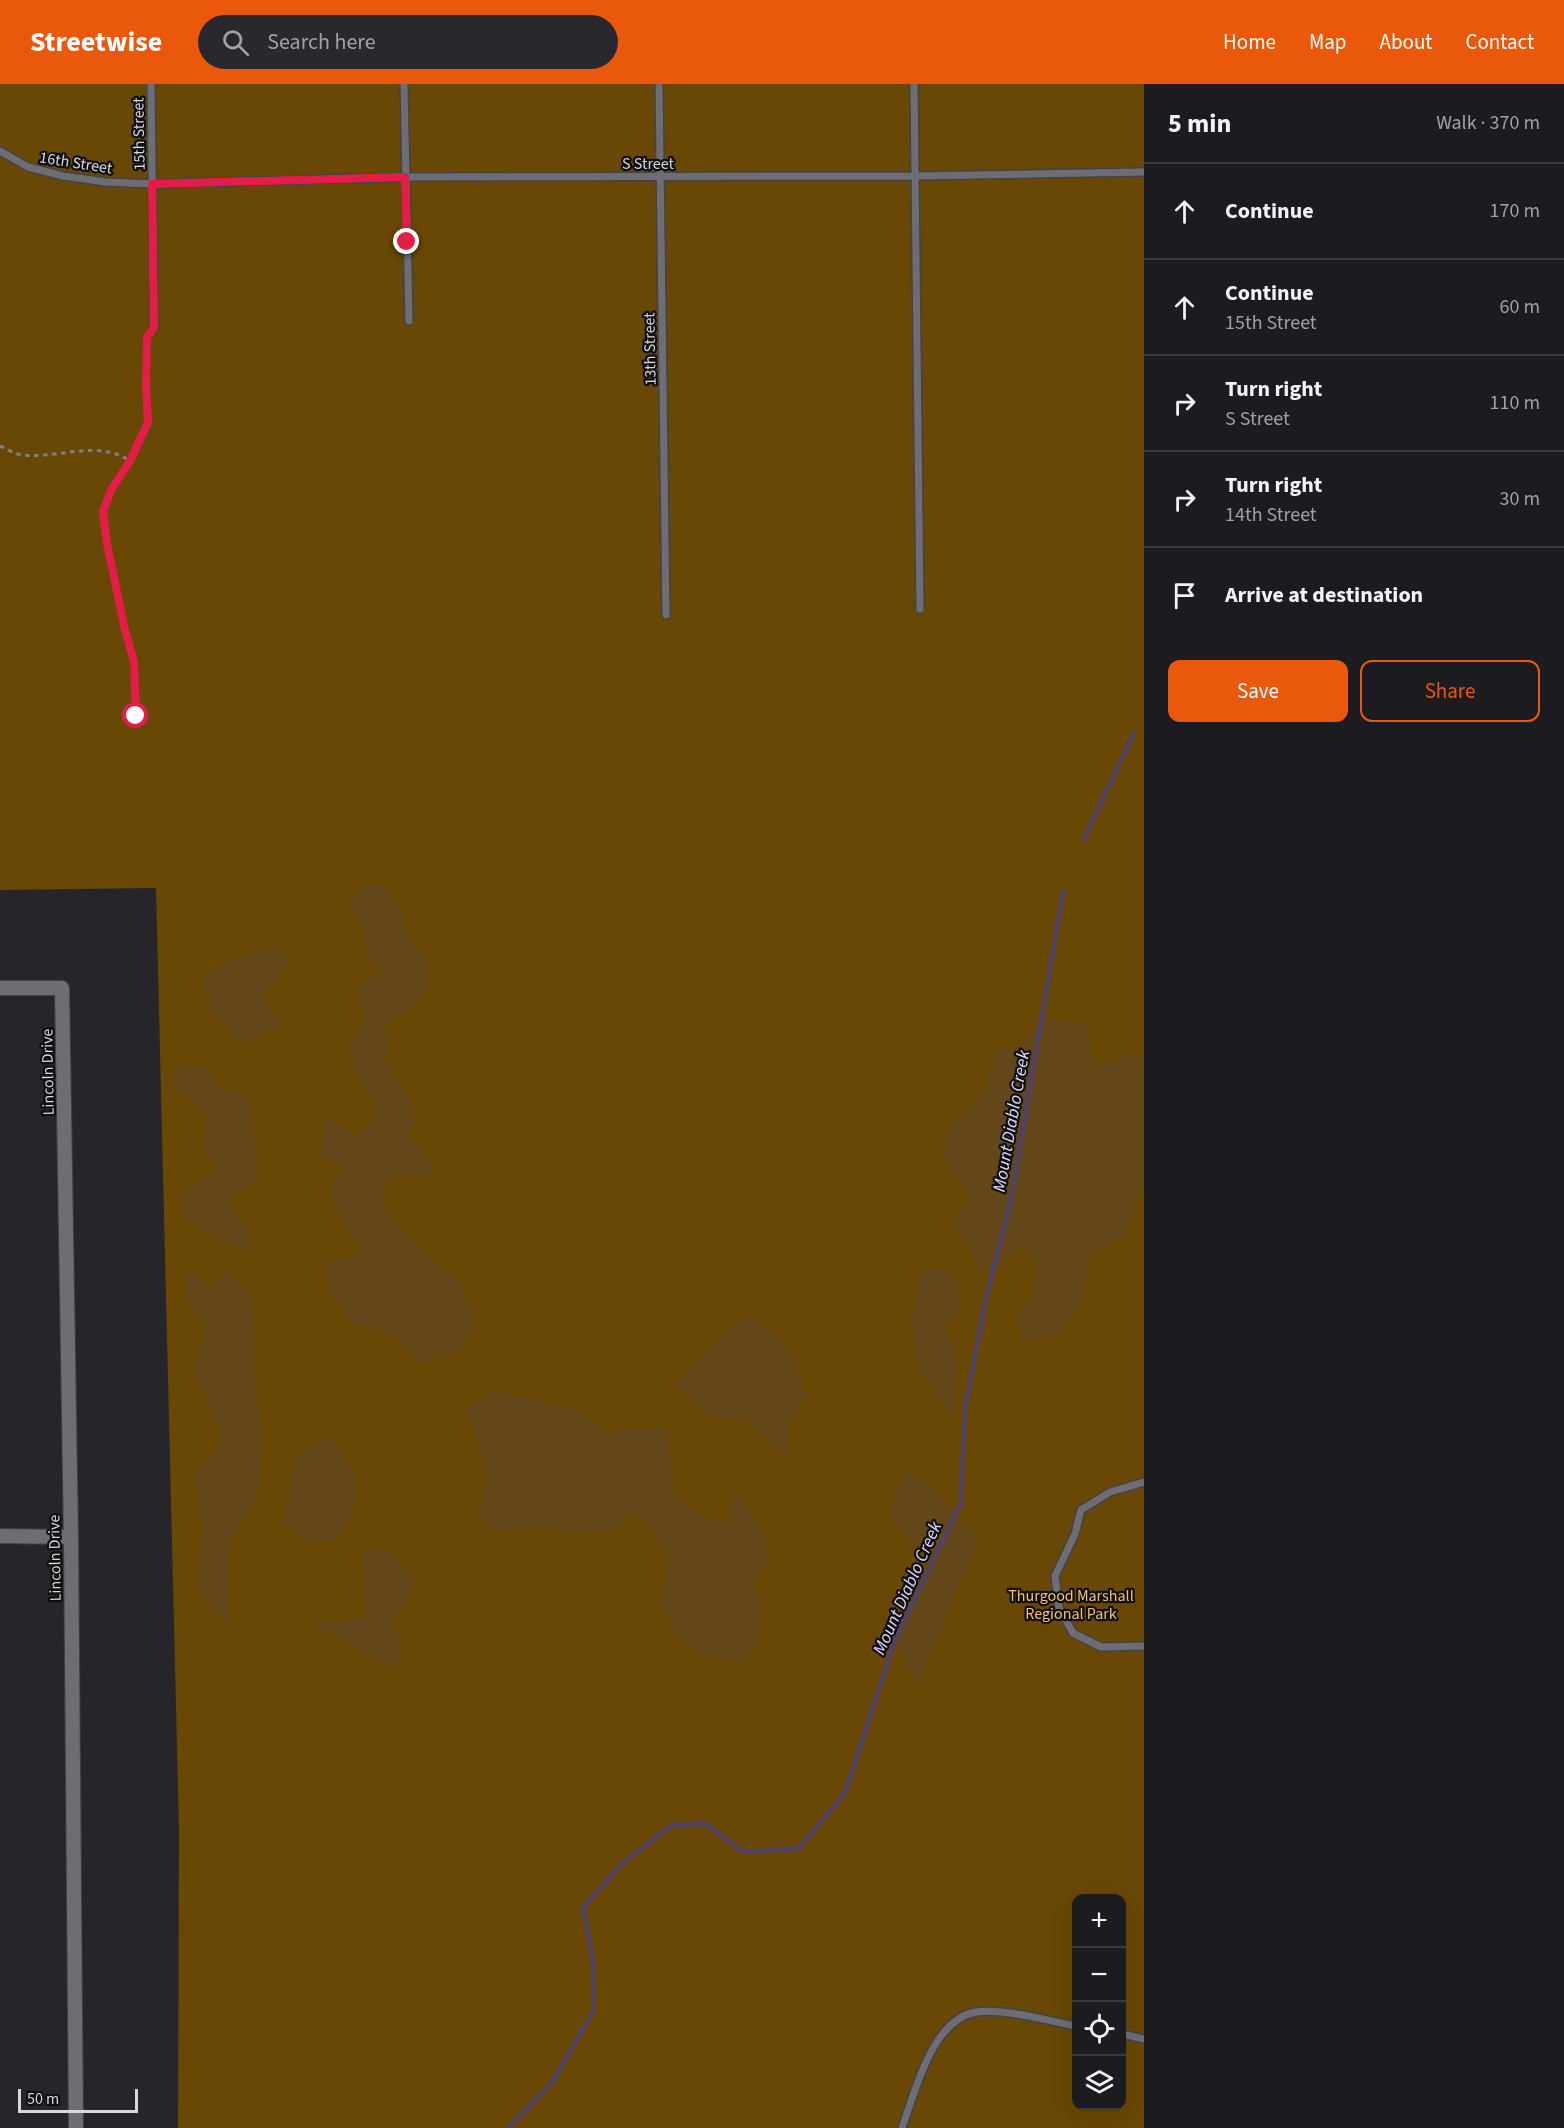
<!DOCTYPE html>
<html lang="en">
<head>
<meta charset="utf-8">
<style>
	:root { --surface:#1c1c20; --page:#29292d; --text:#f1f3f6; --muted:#a0a1a5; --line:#3a3a3e; --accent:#ea580c }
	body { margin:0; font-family:"Source Sans 3",sans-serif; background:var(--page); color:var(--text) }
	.controls { position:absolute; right:18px; bottom:18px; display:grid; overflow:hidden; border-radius:12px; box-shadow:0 6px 24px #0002 }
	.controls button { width:54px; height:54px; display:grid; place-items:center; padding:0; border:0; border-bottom:2px solid var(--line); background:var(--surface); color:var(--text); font:30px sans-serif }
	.scale { position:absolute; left:18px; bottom:15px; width:120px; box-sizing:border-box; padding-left:6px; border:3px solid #d8d8db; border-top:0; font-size:16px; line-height:21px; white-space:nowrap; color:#d8d8db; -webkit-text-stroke:4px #0f0e11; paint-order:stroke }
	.stop { position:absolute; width:18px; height:18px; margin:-14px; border:4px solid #e11d48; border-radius:50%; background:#fff }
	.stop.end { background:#e11d48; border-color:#fff; box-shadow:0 2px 6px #0008 }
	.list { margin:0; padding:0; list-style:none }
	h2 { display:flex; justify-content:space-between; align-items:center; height:78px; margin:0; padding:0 24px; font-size:26px }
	h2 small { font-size:20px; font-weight:400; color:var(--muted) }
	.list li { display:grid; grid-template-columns:39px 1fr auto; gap:18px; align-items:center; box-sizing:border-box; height:96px; padding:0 24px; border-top:2px solid var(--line) }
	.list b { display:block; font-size:22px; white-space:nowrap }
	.list p { margin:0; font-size:20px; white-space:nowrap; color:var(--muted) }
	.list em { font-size:20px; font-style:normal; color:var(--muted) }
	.actions { display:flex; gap:12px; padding:18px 24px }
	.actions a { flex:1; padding:14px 0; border:2px solid var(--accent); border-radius:12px; text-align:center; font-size:21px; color:var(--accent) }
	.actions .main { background:var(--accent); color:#fff }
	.icon { flex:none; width:33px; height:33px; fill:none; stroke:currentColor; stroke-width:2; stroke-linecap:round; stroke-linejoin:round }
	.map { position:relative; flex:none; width:1144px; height:2044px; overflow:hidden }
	header { display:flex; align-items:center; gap:36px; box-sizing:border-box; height:84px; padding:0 30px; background:var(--accent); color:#fff }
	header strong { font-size:28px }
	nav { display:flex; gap:33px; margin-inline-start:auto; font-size:21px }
	.search { width:420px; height:54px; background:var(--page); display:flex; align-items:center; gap:15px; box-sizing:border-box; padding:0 21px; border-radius:33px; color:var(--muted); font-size:22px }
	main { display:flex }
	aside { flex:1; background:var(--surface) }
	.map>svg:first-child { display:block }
</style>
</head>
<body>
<header>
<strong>Streetwise</strong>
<div class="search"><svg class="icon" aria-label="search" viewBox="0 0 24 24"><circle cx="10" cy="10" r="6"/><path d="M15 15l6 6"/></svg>Search here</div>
<nav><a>Home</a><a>Map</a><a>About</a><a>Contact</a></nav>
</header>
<main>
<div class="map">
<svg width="1144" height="2044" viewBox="0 0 1144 2044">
	<rect width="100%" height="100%" fill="#26252a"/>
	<path fill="#694704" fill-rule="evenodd" d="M 0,0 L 1144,0 L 1144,2044 L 178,2044 L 179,1745 L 156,804 L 0,806 ZM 1076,1814 L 1122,1814 L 1122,2022 L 1076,2022 Z"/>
	<path fill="#634719" d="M 383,800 L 401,826 L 408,856 L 427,873 L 428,904 L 408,926 L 383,941 L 389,951 L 385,976 L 410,1016 L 415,1036 L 409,1053 L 435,1080 L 431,1094 L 395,1089 L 383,1101 L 384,1125 L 438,1182 L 459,1198 L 475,1233 L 463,1263 L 422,1281 L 397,1252 L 352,1239 L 328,1202 L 327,1177 L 362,1172 L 329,1108 L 346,1081 L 322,1075 L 322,1030 L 356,1053 L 374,1036 L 373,1012 L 359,993 L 347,966 L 364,939 L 358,902 L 384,887 L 368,870 L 365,854 L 350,819 L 365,801 Z
		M 276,862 L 289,879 L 261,912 L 282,941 L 241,960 L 214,927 L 200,896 L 231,876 Z
		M 1042,933 L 1085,939 L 1095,984 L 1133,969 L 1144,969 L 1144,1100 L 1123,1153 L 1090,1169 L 1081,1222 L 1060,1248 L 1024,1258 L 1015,1239 L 1033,1207 L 1036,1179 L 1023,1163 L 992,1189 L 976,1176 L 952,1136 L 972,1111 L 941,1070 L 953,1039 L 981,1013 L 998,963 L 1017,967 Z
		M 181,980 L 209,984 L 218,1005 L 245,1010 L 256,1053 L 257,1095 L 227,1117 L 247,1142 L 251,1169 L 218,1154 L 185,1135 L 183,1111 L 216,1086 L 202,1056 L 208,1030 L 169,998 Z
		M 943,1183 L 959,1203 L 959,1227 L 944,1241 L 957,1277 L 953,1334 L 934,1305 L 919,1288 L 911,1237 L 921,1185 Z
		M 228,1185 L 253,1218 L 255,1307 L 263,1353 L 259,1401 L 245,1435 L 228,1459 L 229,1514 L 227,1545 L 198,1503 L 203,1446 L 197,1415 L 196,1391 L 222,1357 L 194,1280 L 207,1243 L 186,1213 L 187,1186 L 209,1203 Z
		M 746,1232 L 771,1248 L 793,1271 L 806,1312 L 789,1339 L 787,1372 L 743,1335 L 710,1332 L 676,1300 L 717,1257 Z
		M 492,1307 L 580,1327 L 609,1352 L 624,1345 L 667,1343 L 675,1412 L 704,1435 L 728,1440 L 733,1405 L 758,1438 L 770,1471 L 753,1500 L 761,1523 L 758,1557 L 745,1577 L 709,1573 L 676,1552 L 661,1516 L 668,1479 L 654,1445 L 628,1426 L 618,1445 L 574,1450 L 537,1443 L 496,1448 L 478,1429 L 489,1392 L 466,1325 Z
		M 330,1351 L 356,1394 L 355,1420 L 337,1455 L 312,1459 L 281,1440 L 289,1412 L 295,1373 Z
		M 906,1386 L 934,1403 L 955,1432 L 979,1452 L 917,1604 L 896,1553 L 936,1470 L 913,1461 L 889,1430 Z
		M 362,1464 L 391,1466 L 414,1496 L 405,1520 L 390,1536 L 402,1559 L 396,1585 L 313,1540 L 365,1533 Z"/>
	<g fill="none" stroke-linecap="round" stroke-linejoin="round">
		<path stroke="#504367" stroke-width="4.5" d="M 1084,755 L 1134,649
			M 508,2044 L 551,2000 L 594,1926 L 593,1877 L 583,1823 L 624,1778 L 672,1741 L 707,1740 L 743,1768 L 799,1764 L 845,1709 L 896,1553 L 961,1419 L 965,1324 L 985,1218 L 1012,1111 L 1063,807"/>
		<g stroke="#434347" stroke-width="10">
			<path id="lane" d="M 151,0 L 154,243
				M 404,0 L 409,237
				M 659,0 L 666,531
				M 914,0 L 920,525
				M 0,67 L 28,83 L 63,92 L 106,98 L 152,100 L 405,93 L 915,92 L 1144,88
				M 1144,1398 L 1110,1408 L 1081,1426 L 1075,1450 L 1055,1492 L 1059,1524 L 1073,1549 L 1101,1563 L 1144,1562
				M 1122,1950 L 1144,1955
				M 902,2044 C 915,2008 932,1935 976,1928 C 1004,1924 1048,1937 1076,1942"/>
		</g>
		<g stroke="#434347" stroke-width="16">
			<path id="street" d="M 0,904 L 62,904 L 71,1453 L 76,2044
				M 0,1452 L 71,1453"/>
		</g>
		<path stroke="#807f83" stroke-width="3" stroke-dasharray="4.5 4.5" stroke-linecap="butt" d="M 0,362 C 7,365 14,370 22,371 C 58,375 99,355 130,377 L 148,338 L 146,302 L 148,252
			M 130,377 L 111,406 L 103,428 L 107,460 L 125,546 L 134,578 L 136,632"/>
		<use href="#lane" stroke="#6e6d73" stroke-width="7"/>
		<use href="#street" stroke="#6e6d73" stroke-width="14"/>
	</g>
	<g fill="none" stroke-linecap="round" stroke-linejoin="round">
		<path stroke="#e11d48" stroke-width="8" d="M 136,632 L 134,578 L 125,546 L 107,460 L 103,428 L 111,406 L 130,377 L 148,338 L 146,302 L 147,253 L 154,243 L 152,100 L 405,93 L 407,158"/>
	</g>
	<g text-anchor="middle" stroke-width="4.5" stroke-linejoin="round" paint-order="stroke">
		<g font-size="16" fill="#d8d8db" stroke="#0f0e11">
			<text transform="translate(138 50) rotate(-91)" y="6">15th Street</text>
			<text transform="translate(76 78) rotate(9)" y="6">16th Street</text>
			<text x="648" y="85">S Street</text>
			<text transform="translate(649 265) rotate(-91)" y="6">13th Street</text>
			<text transform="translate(47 988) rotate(-91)" y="6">Lincoln Drive</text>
			<text transform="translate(54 1474) rotate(-91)" y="6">Lincoln Drive</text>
		</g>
		<g font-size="16" fill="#f9c16c" stroke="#0f0e11">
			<text x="1071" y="1517">Thurgood Marshall<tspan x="1071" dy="18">Regional Park</tspan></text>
		</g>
		<g font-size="18" font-style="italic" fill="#e0dbfe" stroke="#0f0e11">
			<text transform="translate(1011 1037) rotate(-80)" y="6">Mount Diablo Creek</text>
			<text transform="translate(907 1504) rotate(-66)" y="6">Mount Diablo Creek</text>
		</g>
	</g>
</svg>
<div class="controls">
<button>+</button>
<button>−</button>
<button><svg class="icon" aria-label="locate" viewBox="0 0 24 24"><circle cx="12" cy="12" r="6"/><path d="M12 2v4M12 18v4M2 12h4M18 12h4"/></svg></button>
<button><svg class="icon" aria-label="layers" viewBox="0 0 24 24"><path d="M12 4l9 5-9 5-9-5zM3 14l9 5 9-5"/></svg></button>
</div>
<div class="scale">50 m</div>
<div class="stop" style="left:136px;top:632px"></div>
<div class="stop end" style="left:407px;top:158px"></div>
</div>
<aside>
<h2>5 min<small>Walk · 370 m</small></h2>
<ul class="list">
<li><svg class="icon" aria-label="ahead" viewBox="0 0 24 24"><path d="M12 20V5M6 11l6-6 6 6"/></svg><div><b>Continue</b></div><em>170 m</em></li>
<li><svg class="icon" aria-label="ahead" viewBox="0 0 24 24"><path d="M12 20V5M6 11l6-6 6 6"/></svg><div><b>Continue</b><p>15th Street</p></div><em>60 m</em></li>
<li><svg class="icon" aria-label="right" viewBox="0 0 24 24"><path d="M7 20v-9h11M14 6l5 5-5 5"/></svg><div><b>Turn right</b><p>S Street</p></div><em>110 m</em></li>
<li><svg class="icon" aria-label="right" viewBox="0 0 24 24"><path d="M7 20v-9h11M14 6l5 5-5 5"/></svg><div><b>Turn right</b><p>14th Street</p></div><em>30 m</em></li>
<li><svg class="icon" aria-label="arrive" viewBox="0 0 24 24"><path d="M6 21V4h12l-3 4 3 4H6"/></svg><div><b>Arrive at destination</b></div></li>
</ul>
<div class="actions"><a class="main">Save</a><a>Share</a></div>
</aside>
</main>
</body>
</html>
